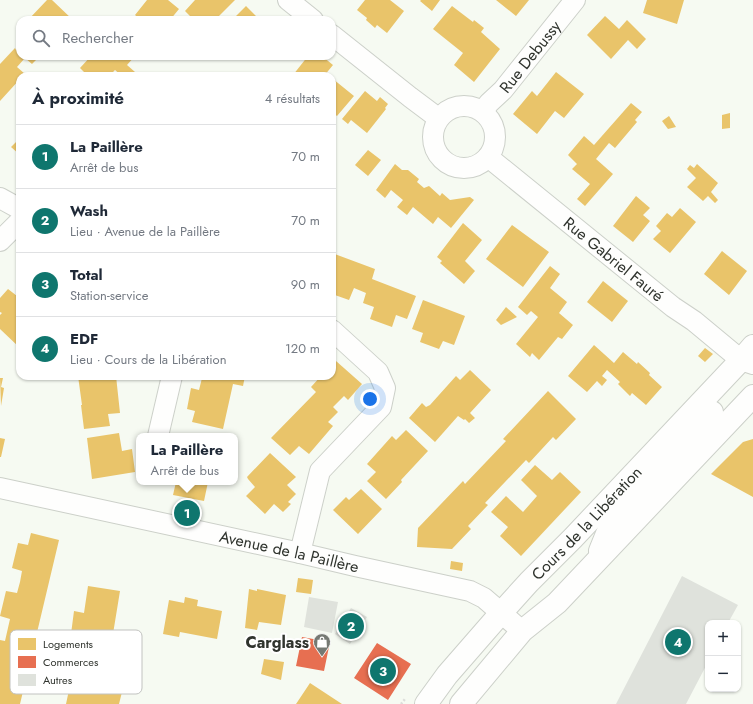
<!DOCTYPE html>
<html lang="fr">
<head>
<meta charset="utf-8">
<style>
	:root { --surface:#fff; --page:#f2f2f3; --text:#1f2937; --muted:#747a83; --line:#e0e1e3; --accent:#0f766e }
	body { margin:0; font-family:Jost,sans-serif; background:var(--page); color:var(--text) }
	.controls { position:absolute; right:12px; bottom:12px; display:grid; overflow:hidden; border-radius:8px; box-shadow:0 1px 3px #0004 }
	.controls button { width:36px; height:36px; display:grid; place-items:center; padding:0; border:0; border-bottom:1px solid var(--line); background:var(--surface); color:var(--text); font:20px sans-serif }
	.you { position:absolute; left:370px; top:399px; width:14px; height:14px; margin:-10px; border:3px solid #fff; border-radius:50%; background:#1a73e8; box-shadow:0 0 0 6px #1a73e833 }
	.badge { display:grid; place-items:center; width:26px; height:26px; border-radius:50%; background:var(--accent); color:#fff; font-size:13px; font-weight:700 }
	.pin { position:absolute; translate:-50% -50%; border:2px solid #fff; box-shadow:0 1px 4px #0006 }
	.popup { position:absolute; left:136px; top:433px; width:102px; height:52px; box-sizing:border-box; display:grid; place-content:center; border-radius:8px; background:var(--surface); filter:drop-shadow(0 1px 3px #0005); font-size:13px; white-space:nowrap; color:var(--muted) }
	.popup b { font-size:15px; color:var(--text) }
	.popup::after { content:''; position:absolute; left:50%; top:100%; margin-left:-8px; border:8px solid transparent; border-top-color:var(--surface) }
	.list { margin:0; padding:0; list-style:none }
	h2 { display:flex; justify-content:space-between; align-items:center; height:52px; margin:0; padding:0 16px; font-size:17px }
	h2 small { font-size:13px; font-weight:400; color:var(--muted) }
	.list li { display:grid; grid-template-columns:26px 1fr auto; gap:12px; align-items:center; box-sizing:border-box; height:64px; padding:0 16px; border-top:1px solid var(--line) }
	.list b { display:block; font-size:15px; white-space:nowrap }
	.list p { margin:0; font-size:13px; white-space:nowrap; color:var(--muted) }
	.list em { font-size:13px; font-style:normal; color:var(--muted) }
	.icon { flex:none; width:22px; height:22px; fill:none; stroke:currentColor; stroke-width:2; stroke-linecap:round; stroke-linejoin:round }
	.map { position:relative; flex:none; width:753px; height:704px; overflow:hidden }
	.search { position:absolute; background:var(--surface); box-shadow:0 1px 3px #0004; left:16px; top:16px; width:320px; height:44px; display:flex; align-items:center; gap:10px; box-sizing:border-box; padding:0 14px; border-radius:12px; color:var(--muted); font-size:15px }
	.panel { position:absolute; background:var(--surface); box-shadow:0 1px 3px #0004; left:16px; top:72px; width:320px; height:308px; border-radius:12px }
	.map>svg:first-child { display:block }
</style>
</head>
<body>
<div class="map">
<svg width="753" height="704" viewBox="0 0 753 704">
	<rect width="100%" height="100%" fill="#f6faf2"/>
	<path fill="#e9c46a" d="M 47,0 L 52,0 L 73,20 L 28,20 Z
		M 147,0 L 168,0 L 179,9 L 170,20 L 141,20 L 135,15 Z
		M 195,0 L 235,0 L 215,20 L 194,20 L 185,11 Z
		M 365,0 L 390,0 L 404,11 L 387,33 L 377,25 L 375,28 L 366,20 L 367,18 L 357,10 Z
		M 421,0 L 440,0 L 432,11 L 420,1 Z
		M 496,0 L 529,0 L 516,16 Z
		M 647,0 L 684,0 L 677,24 L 643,13 Z
		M 246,6 L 260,20 L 232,20 Z
		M 452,6 L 473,22 L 474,20 L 484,28 L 481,32 L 500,49 L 474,82 L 454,65 L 463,53 L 433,29 Z
		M 605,16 L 619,29 L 627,20 L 646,39 L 637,49 L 628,40 L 611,59 L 587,35 Z
		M 20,45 L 20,56 L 40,56 L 32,64 L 25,58 L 17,67 L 25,74 L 23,76 L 20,76 L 20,79 L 0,101 L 0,64 L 15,48 L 16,50 Z
		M 91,56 L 135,56 L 127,65 L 135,72 L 132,76 L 122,76 L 115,70 L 109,76 L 88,76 L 80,68 Z
		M 308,56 L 322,56 L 333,65 L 324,76 L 295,76 L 293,75 Z
		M 556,72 L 584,94 L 564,118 L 555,111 L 537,134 L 513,114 L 532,91 L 537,96 Z
		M 333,79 L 354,96 L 337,116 L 332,112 L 332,80 Z
		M 365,91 L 377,101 L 380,97 L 388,104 L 385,108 L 386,109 L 367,133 L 351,120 L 348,124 L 342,119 Z
		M 631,103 L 642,112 L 635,120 L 637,122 L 615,148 L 609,143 L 596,159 L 613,174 L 585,206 L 577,199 L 590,184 L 572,169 L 577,164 L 568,155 L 584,136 L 594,145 Z
		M 730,113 L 730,128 L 722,129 L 722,115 Z
		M 669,116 L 676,127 L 668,129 L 662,121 Z
		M 18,140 L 20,142 L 20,155 L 11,147 Z
		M 368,150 L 381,160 L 368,176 L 355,165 Z
		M 395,164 L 402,170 L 408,170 L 419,179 L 417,182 L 424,188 L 429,186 L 440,196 L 442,193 L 450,200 L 470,197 L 474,200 L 451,228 L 438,217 L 433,224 L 413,207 L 407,215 L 397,207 L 403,200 L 391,190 L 385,198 L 376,190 Z
		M 697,164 L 718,183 L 711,192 L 718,200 L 715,203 L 708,196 L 703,201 L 687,187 L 696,178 L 687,169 L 690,165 L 694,168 Z
		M 636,196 L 650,208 L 643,215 L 650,221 L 633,242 L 613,226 Z
		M 680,208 L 696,222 L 670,253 L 653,239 L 661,231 L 656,226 L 667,213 L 672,217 Z
		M 463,223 L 482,240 L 465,261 L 475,271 L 464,284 L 440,263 L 442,261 L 437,257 Z
		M 512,225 L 549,252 L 523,287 L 486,259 Z
		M 722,251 L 747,271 L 729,295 L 704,274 Z
		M 332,253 L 375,269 L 372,279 L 416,296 L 407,319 L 396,315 L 392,327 L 370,319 L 374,307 L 363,303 L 366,293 L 354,288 L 349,300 L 332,294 Z
		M 550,266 L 560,274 L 550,288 L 567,302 L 559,313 L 573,325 L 562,339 L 558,337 L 539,360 L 532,353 L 530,357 L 516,344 L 538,317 L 531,311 L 527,315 L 518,307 Z
		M 603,281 L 628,301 L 612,322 L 587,302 Z
		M 8,289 L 17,296 L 20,293 L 20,348 L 0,329 L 0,315 L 2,313 L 0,312 L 0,298 Z
		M 423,300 L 465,316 L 454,345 L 443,341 L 439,349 L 420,342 L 423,333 L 412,329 Z
		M 506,307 L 517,317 L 501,325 L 496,320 Z
		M 594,345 L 614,363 L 623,352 L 637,364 L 638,362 L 650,373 L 649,375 L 662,387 L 646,405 L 632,393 L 630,396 L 618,384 L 620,382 L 607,370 L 602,376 L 607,380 L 602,386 L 597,381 L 587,392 L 568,376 Z
		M 705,348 L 713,354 L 705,362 L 698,356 Z
		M 336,361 L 362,384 L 348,400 L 344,396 L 333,407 L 338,412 L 328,422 L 333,426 L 309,454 L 299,446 L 290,455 L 271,438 L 316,392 L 311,387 L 321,376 L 332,376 L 332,365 Z
		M 470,370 L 491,390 L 470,413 L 475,418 L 469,423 L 465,419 L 464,420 L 458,416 L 435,442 L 409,418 L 422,403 L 426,407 L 430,405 L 456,376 L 460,380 Z
		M 78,376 L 116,376 L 120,413 L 108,414 L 110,426 L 84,429 L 81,405 L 82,405 Z
		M 212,376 L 245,376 L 243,386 L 233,384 L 223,429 L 192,422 L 195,411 L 187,409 L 191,388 L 199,390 L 202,378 L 212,380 Z
		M 0,378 L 3,378 L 1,387 L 4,388 L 1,406 Z
		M 548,391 L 576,419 L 556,440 L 553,437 L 529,463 L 526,460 L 485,503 L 488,505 L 468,526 L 471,529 L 452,549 L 417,547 L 418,528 L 463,481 L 465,484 L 506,441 L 503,439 Z
		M 406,430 L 428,451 L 401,480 L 402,482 L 386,499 L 367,481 L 376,472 L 367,464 L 392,436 L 396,440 Z
		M 119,433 L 122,451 L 132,449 L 135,472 L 92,479 L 87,438 Z
		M 0,438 L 5,439 L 1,457 L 0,457 Z
		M 753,439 L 753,497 L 711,474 L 743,442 Z
		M 270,453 L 296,477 L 287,485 L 296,494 L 288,502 L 291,504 L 283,512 L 274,504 L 265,514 L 246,496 L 255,487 L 248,479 L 247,477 Z
		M 535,465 L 552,480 L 560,472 L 581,492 L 521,556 L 500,536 L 508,527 L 491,512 L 506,496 L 523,512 L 537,496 L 521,480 Z
		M 176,482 L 208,482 L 204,501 L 173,495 Z
		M 361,489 L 382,509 L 358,534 L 333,510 L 346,497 L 349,500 Z
		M 31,533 L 59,540 L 20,704 L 0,704 L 0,640 L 5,641 L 10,619 L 0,616 L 6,591 L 17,593 L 20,582 L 22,571 L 12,568 L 18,543 L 28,545 Z
		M 451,561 L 463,563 L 462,571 L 450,569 Z
		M 298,578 L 313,580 L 311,594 L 296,592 Z
		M 88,586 L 120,591 L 112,640 L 71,634 L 74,611 L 84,613 Z
		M 249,589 L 257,591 L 257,589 L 286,595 L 281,625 L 259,622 L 257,630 L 245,628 Z
		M 185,597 L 198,600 L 197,606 L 222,611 L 217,639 L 180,632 L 179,637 L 163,634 L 169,600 L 184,603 Z
		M 264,659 L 284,662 L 281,680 L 261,674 Z
		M 72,676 L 123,688 L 119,704 L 66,704 Z
		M 310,683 L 342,704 L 296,704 Z"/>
	<path fill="#e76f51" d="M 302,637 L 330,642 L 324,671 L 296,666 Z
		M 377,643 L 411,664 L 388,700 L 354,678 Z"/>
	<path fill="#dfe2dc" d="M 682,576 L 738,605 L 728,623 L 708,623 L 708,662 L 686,704 L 616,704 Z
		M 309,597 L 338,602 L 332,633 L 304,627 Z
		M 351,608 L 367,617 L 350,644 L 335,634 Z"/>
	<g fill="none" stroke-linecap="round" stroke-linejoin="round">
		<g stroke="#ccd0c9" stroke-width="22">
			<g id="minor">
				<path d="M 288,0 L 313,20"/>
				<path d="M 332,35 L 410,97 L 438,118"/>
				<circle cx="464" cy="137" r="31"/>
				<path id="s1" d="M 483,111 L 489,103 L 503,90 L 575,0"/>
				<path id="s2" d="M 488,157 L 673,307 L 694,321 L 741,360 L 753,364"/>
				<path d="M 0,198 L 20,209"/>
				<path d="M 0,241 L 20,221"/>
				<path d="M 158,436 L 172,376"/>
				<path id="s3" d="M 0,488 L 300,553 L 355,566 L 470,591 L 484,598 L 522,631"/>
				<path d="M 300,553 L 320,471 L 381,407 L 385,388 L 378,372 L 332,330"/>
			</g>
		</g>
		<g stroke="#ccd0c9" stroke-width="24">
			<g id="secondary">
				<path d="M 600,551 L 613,519 L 712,412"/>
				<path id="s4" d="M 426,704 L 447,675 L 501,613 L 529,582 L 573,538 L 741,360 L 753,346"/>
				<path d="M 461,704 L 522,631 L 557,603 L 753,396"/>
			</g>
		</g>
		<path stroke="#dcddda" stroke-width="2.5" stroke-dasharray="2 2" stroke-linecap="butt" d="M 401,704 L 405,699"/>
		<use href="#minor" stroke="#fefefd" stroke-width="20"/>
		<use href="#secondary" stroke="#fefefd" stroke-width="22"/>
	</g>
	<defs>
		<g id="shop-pin" transform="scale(0.9)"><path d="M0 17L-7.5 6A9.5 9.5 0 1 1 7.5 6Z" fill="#757973" stroke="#fff"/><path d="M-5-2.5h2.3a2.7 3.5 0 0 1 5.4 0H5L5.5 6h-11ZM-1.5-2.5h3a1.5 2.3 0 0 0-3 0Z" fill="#fff"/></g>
	</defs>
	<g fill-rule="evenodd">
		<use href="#shop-pin" x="322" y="642"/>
	</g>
	<g text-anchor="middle" stroke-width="4" stroke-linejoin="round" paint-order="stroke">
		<g font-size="16" fill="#30342e" stroke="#fff">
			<text dy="6" stroke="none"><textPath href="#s1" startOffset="72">Rue Debussy</textPath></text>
			<text dy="6" stroke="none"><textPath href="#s2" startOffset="162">Rue Gabriel Fauré</textPath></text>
			<text dy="6" stroke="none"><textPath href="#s4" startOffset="242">Cours de la Libération</textPath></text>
			<text dy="6" stroke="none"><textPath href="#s3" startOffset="296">Avenue de la Paillère</textPath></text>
		</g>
		<g font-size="16" font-weight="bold" fill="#30342e" stroke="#fff" text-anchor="end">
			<text x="309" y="648">Carglass</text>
		</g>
	</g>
	<rect x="10" y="630" width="132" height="64" rx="6" fill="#fff" stroke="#c1c2c0" stroke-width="1"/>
	<rect x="18" y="638" width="18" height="12" fill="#e9c46a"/>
	<rect x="18" y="656" width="18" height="12" fill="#e76f51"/>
	<rect x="18" y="674" width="18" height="12" fill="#dfe2dc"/>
	<g font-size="11" fill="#30342e">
		<text x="43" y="648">Logements</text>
		<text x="43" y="666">Commerces</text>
		<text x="43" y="684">Autres</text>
	</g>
</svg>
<div class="controls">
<button>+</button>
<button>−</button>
</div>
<div class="you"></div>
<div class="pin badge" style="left:187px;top:513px">1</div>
<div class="popup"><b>La Paillère</b>Arrêt de bus</div>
<div class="pin badge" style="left:351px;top:626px">2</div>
<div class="pin badge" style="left:383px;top:671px">3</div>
<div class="pin badge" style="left:678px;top:642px">4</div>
<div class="search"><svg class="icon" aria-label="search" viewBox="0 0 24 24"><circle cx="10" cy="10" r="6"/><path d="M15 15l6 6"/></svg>Rechercher</div>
<section class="panel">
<h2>À proximité<small>4 résultats</small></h2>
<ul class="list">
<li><span class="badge">1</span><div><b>La Paillère</b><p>Arrêt de bus</p></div><em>70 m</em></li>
<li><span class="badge">2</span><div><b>Wash</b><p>Lieu · Avenue de la Paillère</p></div><em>70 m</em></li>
<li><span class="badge">3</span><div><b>Total</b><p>Station-service</p></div><em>90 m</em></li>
<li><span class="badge">4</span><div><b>EDF</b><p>Lieu · Cours de la Libération</p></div><em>120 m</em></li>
</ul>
</section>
</div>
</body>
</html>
